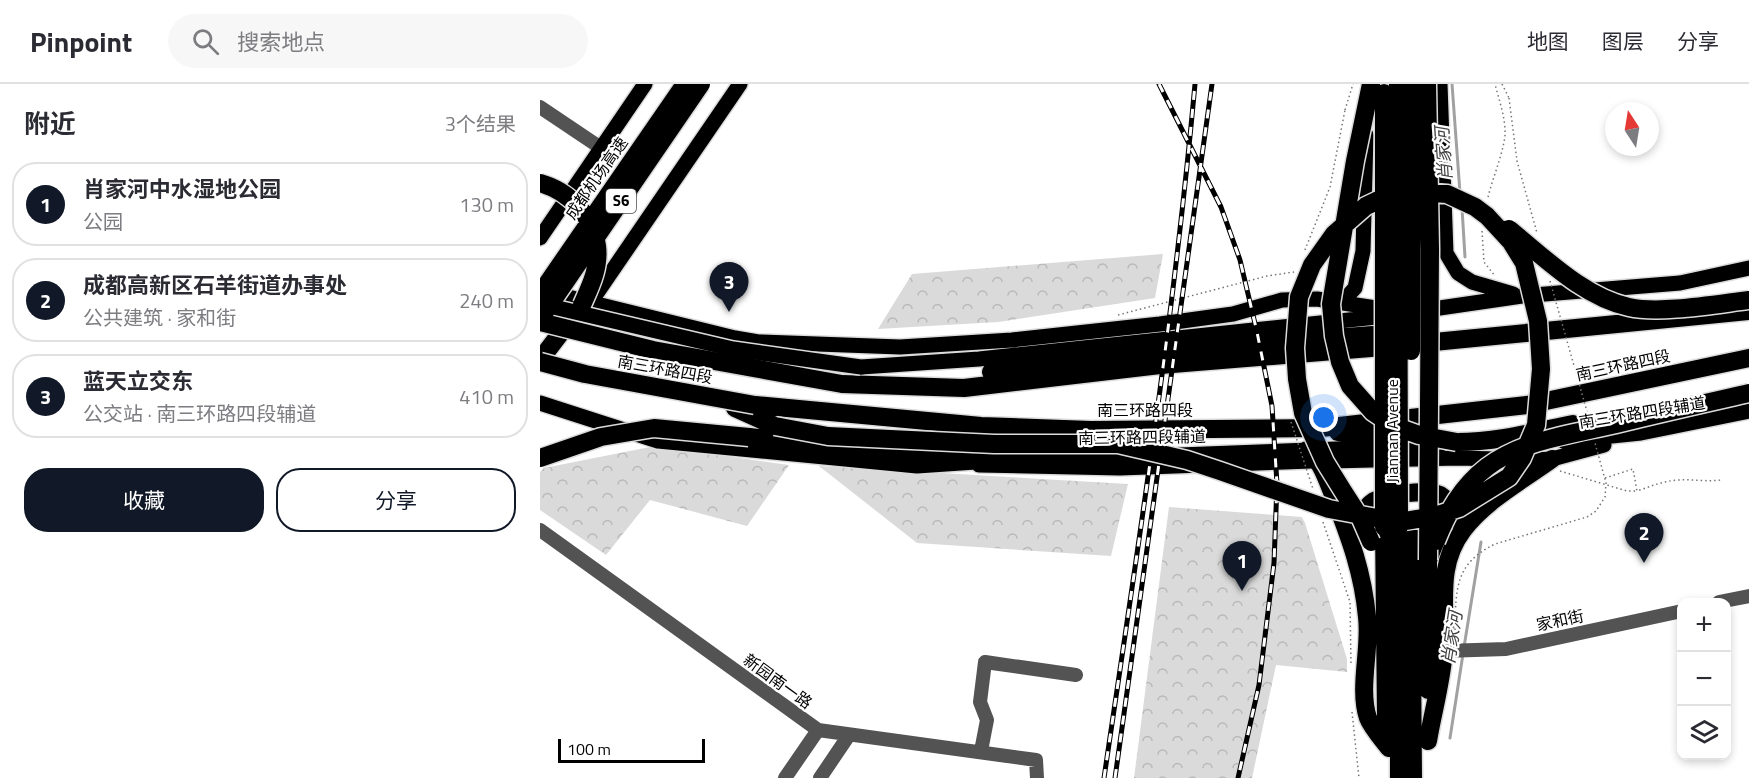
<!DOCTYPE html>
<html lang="zh">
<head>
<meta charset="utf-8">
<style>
	:root { --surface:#fff; --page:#f7f7f7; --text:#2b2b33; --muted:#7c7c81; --line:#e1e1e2; --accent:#111827 }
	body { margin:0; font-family:"Titillium Web","Noto Sans SC",sans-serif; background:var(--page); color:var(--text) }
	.controls { position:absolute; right:18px; bottom:18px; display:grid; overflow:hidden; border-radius:12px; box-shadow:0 3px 9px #0003 }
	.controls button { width:54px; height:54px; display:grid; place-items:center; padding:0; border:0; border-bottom:2px solid var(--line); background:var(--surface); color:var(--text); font:30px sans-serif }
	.compass { position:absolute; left:1065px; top:18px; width:54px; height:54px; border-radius:50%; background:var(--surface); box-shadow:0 3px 9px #0003; rotate:348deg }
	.scale { position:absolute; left:18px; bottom:15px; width:147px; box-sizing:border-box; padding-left:6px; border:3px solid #000; border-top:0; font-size:16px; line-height:21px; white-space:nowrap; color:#000; -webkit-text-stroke:4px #fff; paint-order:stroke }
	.you { position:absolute; left:784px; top:334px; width:21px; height:21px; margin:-15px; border:4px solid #fff; border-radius:50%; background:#1a73e8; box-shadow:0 0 0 9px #1a73e833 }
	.badge { display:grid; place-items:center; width:39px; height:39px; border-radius:50%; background:var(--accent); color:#fff; font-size:20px; font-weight:700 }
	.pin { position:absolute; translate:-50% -50px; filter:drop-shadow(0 2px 3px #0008) }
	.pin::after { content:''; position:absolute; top:32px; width:21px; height:18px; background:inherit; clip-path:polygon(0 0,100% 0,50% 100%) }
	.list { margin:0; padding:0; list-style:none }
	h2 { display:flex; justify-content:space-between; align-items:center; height:78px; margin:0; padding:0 24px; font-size:26px }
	h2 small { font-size:20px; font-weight:400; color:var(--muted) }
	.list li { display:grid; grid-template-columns:39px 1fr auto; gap:18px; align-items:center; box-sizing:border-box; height:84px; margin:0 12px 12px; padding:0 12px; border:2px solid var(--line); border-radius:24px }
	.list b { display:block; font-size:22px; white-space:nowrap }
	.list p { margin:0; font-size:20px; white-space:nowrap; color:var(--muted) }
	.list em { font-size:20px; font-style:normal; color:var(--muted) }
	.actions { display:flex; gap:12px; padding:18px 24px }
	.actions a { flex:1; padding:14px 0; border:2px solid var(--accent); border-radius:24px; text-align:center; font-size:21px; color:var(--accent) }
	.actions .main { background:var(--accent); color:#fff }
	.icon { flex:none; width:33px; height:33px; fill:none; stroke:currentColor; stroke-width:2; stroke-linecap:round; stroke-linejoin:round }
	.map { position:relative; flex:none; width:1209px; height:694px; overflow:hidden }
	header { display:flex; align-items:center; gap:36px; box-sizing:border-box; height:84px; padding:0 30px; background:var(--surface); border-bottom:2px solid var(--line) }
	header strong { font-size:28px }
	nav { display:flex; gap:33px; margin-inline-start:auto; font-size:21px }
	.search { width:420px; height:54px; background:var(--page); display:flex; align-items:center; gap:15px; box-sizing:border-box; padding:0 21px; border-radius:33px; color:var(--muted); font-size:22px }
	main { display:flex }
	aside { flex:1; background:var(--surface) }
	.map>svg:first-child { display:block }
</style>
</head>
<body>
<header>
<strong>Pinpoint</strong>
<div class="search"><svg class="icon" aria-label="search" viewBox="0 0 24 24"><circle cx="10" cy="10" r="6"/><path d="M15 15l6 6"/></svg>搜索地点</div>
<nav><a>地图</a><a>图层</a><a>分享</a></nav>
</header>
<main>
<aside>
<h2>附近<small>3个结果</small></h2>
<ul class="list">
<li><span class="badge">1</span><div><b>肖家河中水湿地公园</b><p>公园</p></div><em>130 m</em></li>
<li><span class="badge">2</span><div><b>成都高新区石羊街道办事处</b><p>公共建筑 · 家和街</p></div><em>240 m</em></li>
<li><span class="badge">3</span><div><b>蓝天立交东</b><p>公交站 · 南三环路四段辅道</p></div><em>410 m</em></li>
</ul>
<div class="actions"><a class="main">收藏</a><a>分享</a></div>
</aside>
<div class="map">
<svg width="1209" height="694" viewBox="0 0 1209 694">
	<defs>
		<pattern id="forest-crowns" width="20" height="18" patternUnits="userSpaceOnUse" patternTransform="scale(1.5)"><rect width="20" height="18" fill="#dadada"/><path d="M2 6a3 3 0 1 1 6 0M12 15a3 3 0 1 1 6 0" fill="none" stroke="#b9b9b9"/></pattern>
	</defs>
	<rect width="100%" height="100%" fill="#fff"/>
	<path fill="url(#forest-crowns)" d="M 623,170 L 615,214 L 458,238 L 338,245 L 372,190 Z
		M 115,362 L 249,381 L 207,442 L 110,416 L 66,471 L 0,426 L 0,388 L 4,384 Z
		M 279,382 L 588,400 L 571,472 L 377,459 Z
		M 629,423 L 762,433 L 765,439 L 807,575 L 807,588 L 736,581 L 712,694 L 594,694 Z"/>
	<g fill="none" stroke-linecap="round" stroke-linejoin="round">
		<path stroke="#a1a1a1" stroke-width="3" d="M 912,0 L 920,109
			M 922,124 L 925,173
			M 924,563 L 941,458
			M 910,654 L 923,570"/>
		<g stroke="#dbdbdb" stroke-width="18">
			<path id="major" d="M 900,0 L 906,169 L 918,189 L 932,198 L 973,210
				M 0,154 L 105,0
				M 8,208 L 195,254 L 230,260
				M 802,218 L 815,204 L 823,167 L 826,51
				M 46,225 L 200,0
				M 879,227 L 982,212 L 1140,199 L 1209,184
				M 221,258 L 360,263 L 472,256 L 620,240 L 693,230 L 742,216 L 777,215 L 849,226
				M 321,283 L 439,275 L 856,231
				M 0,319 L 118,357 L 377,382 L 450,377
				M 1023,357 L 1101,349 L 1209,327
				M 639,371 L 900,361
				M 483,373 L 612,372
				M 790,377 L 918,374 L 993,376 L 1012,375 L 1064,361
				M 439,381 L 580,384 L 772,377"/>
		</g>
		<g stroke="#dbdbdb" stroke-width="21">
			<path id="highway" d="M 0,276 L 42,221
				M 451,288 C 578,271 705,260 833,251
				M 302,300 L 424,304 L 620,281 L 843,263 L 1209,227
				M 215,321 L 441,342 L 551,346 L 781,344 L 987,321 L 1209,274
				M 195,324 L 235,342
				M 798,348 L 859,361
				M 209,353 L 335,366 L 495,372
				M 917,358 C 956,358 994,348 1033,340
				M 767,366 C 782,377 787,397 794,413 C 810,454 823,489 827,533 C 831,564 818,604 828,634 C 832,644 842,655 849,664
				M 871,442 L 873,694
				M 844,443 L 846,635 L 847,660
				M 859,443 L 859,694
				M 817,445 C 819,435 825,423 834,417 C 848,410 886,405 900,411 C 905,414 909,420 914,424 L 914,436
				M 888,606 L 888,476 L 894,461
				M 888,657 C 893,627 902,596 904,566 C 907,524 895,483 923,446 C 946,416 983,396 1012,375"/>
		</g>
		<path stroke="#757575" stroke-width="1.5" stroke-dasharray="1.5 3" stroke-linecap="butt" d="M 962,0 L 969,14
			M 805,26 L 813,0
			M 948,113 C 953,93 962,73 965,52 C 966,35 959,16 955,0
			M 942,147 L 944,178 L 955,192
			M 578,231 L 727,192 L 754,188
			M 1020,387 L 1087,407 L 1097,407
			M 1065,394 L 1093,385 L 1097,407 C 1111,402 1124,397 1138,396 C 1153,395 1167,398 1181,396
			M 783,438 L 810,518 L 811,581
			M 812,628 L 819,694"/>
		<path stroke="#535353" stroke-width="14" d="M 0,23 L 61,64
			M 0,446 L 278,646 L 496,676 L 497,694
			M 1179,518 L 1209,512
			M 904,567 L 966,565 L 1142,527
			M 441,667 L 447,636 L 440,618 L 445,578 L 536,591
			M 245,694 L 278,646
			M 280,694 L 309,651"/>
		<use href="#major" stroke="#000" stroke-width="15"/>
		<use href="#highway" stroke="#000" stroke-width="18"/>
		<g stroke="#000" stroke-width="5">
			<path id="rail" d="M 619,0 L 681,123 L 700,176 L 717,248 L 732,322 L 737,400 L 734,479 L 719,601 L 698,694
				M 564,694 C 598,463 634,232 655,0
				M 575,694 L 672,0"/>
		</g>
		<use href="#rail" stroke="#fff" stroke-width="3" stroke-dasharray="9" stroke-linecap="butt"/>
		<g stroke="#dbdbdb" stroke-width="18" stroke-linecap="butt">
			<path id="major-bridge" d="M 1,220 L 193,265 L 321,283"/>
		</g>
		<g stroke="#dbdbdb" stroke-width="21" stroke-linecap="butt">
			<path id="highway-bridge" d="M 831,0 L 815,77 L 791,220 L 794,252 L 800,278 L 810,302 L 833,328 L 854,342 L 879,351 L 917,358
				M 858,0 L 859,443
				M 887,0 L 890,165 L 888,476
				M 844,9 L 844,443
				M 0,99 C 29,107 53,132 57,162 C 60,183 50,203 42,221
				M 969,145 C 1004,173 1043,213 1089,223 C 1120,230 1176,220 1209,216
				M 0,210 L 145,0
				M 0,235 L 161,0
				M 0,238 L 113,266 L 302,300
				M 871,267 L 873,0
				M 0,278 L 45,290 L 215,321
				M 235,342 L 288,352 L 454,360 L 578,360 L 647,376 L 680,387 L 789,425 L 837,434 L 865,437 L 895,432 L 919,424 L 969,393 L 982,374 L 996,341 L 1001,285 L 998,237 L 984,179 L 971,158 L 947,132 L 935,123 L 907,110 L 867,107 L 847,112 L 826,122 L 794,150 L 772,181 L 759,213 L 755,264 L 757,295 L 763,329 L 785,378 L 803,407 L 821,435 L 831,458
				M 0,374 L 61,353 L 114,344 L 209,353
				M 896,457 C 908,427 921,403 947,383 C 983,356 1033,350 1076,340 C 1120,329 1165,319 1209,309"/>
		</g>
		<path stroke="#757575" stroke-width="1.5" stroke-dasharray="1.5 3" stroke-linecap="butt" d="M 969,14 L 977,77 L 997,149
			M 765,166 L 790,103 L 805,26
			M 1010,197 L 1048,331
			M 751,338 L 773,405
			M 915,546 C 916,506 914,480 955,460 L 1047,433 L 1056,427 L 1065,413 L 1066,399 L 1055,359"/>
		<use href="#major-bridge" stroke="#000" stroke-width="15"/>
		<use href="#highway-bridge" stroke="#000" stroke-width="18"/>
	</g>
	<g text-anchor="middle" stroke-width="4.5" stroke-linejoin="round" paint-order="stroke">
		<rect fill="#fff" stroke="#4c4c4c" stroke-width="1.5" x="66" y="105" width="30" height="24" rx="4.5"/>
		<g font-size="15" font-weight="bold" fill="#000">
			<text x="81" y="122">S6</text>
		</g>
		<g font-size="16" fill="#000" stroke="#fff">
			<text transform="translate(56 94) rotate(-55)" y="6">成都机场高速</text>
			<text transform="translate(1083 281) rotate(-12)" y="6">南三环路四段</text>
			<text transform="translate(125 285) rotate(10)" y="6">南三环路四段</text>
			<text x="605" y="332">南三环路四段</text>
			<text transform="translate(1102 328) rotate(-9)" y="6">南三环路四段辅道</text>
			<text transform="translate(852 347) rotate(-90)" y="6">Jiannan Avenue</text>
			<text transform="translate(602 353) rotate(-1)" y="6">南三环路四段辅道</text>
			<text transform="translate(1020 536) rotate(-12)" y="6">家和街</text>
			<text transform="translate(238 597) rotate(36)" y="6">新园南一路</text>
		</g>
		<g font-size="18" font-style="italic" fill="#424242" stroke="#fff">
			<text transform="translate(904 70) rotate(-94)" y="6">肖家河</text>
			<text transform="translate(912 554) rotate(-81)" y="6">肖家河</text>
		</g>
	</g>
</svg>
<div class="controls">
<button>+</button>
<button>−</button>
<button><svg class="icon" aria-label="layers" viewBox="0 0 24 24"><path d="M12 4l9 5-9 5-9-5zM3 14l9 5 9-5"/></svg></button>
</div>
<svg class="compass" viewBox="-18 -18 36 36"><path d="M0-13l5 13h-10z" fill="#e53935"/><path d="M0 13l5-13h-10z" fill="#7c7c81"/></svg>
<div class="scale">100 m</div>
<div class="you"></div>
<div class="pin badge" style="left:702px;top:507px">1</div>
<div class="pin badge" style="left:1104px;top:479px">2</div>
<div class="pin badge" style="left:189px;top:228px">3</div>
</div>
</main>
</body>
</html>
